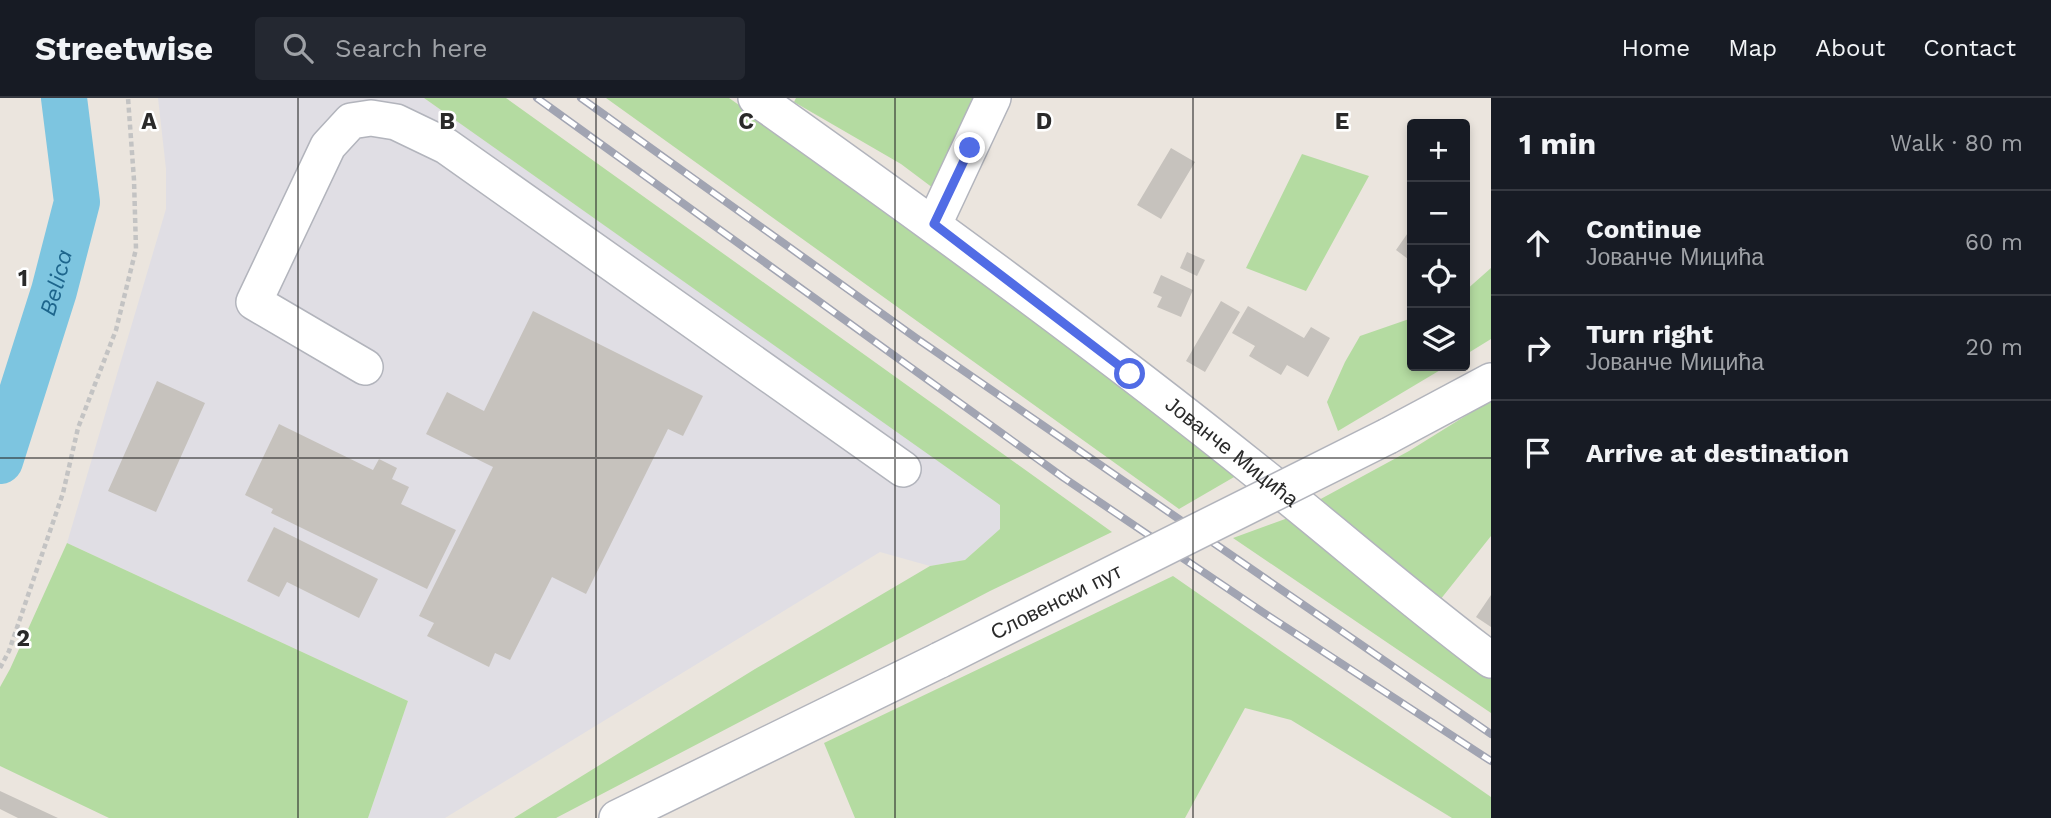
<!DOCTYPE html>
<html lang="en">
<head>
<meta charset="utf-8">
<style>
	:root { --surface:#171b24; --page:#242831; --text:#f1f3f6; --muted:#9ea1a6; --line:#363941 }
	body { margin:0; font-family:"Work Sans",sans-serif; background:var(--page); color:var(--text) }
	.controls { position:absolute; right:21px; top:21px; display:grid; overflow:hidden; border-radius:7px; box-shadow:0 4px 10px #0003 }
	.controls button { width:63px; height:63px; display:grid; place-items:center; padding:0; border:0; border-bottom:2px solid var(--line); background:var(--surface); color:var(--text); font:35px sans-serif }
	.stop { position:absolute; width:21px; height:21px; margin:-16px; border:5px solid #516ce5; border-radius:50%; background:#fff }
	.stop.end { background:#516ce5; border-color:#fff; box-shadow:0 2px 7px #0008 }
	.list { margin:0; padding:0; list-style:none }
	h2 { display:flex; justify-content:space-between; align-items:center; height:91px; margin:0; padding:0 28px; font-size:30px }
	h2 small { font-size:23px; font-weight:400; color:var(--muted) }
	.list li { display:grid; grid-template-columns:46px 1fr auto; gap:21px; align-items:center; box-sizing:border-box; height:105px; padding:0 28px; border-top:2px solid var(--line) }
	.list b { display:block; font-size:26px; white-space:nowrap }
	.list p { margin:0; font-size:23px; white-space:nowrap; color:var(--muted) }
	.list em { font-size:23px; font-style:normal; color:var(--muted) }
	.icon { flex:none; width:38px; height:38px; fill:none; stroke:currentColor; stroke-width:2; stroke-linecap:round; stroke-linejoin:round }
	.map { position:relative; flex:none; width:1491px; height:720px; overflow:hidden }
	header { display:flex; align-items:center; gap:42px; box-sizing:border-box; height:98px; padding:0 35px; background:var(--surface); border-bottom:2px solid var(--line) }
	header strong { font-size:33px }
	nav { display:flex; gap:38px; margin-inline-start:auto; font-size:24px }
	.search { width:490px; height:63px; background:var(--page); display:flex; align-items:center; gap:18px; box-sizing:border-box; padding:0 24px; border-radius:7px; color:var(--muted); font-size:26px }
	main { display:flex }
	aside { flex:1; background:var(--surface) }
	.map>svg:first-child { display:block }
</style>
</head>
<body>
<header>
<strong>Streetwise</strong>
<div class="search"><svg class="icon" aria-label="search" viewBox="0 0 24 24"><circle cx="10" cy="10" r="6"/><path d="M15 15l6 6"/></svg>Search here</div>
<nav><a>Home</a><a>Map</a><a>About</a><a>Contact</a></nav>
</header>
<main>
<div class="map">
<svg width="1491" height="720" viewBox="0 0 1491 720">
	<rect width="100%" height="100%" fill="#ebe5de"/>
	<path fill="#e0dee4" d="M 158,0 L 424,0 L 1000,406 L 1000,431 L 965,462 L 930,468 L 880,454 L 445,720 L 368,720 L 408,603 L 67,445 L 166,111 L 166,71 Z"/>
	<path fill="#b4dba1" d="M 424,0 L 506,0 L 1112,434 L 990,493 L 556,720 L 514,720 L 755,571 L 930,468 L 965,462 L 1000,431 L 1000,407 Z
		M 606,0 L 729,0 L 953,157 L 1241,375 L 1179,411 Z
		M 796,0 L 975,0 L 933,90 L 901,66 L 794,4 Z
		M 1302,56 L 1369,78 L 1306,193 L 1246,170 Z
		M 1491,170 L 1491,241 L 1465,257 L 1465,193 Z
		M 1412,220 L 1412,268 L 1447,268 L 1338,333 L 1327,304 L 1345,264 L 1360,238 Z
		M 1491,302 L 1491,438 L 1436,507 L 1317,403 L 1409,353 Z
		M 1288,420 L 1491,575 L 1491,615 L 1233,440 Z
		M 67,445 L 408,603 L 368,720 L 109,720 L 0,668 L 0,589 L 10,571 Z
		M 1173,478 L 1491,699 L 1491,720 L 1452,720 L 1291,622 L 1245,610 L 1185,720 L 855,720 L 824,645 Z"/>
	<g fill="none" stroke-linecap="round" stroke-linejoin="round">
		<path stroke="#7dc5e0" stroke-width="46" id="s1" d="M 0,363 L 54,193 L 77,104 L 64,0"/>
	</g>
	<path fill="#c6c2bd" d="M 1171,50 L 1195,64 L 1161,121 L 1137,107 Z
		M 1412,129 L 1412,164 L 1396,152 Z
		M 1187,154 L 1205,162 L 1197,178 L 1180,170 Z
		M 1161,177 L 1193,192 L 1181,219 L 1157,209 L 1162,199 L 1153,195 Z
		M 1221,203 L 1240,214 L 1205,274 L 1186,263 Z
		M 1248,208 L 1304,240 L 1311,229 L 1330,240 L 1308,279 L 1287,267 L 1281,277 L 1249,258 L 1255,248 L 1232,235 Z
		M 533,213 L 703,298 L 683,338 L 668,331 L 586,496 L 552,479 L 510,562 L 495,555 L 489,569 L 427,538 L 434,525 L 419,518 L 493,369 L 426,336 L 447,294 L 484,313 Z
		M 157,283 L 205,305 L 156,414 L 108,393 Z
		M 279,326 L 373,372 L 379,361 L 397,370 L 392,381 L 409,389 L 401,406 L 456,432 L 427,491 L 271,415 L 273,411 L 245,397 Z
		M 274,429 L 378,481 L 359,520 L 287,484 L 279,499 L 247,483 Z
		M 1491,497 L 1491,529 L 1476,519 Z
		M 0,693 L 58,720 L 18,720 L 0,711 Z"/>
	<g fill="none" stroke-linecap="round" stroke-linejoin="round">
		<g stroke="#b2b4bc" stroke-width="38">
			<g id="minor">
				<path id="s2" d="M 756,0 C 927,121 1097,245 1260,376 C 1338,438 1412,503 1491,562"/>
				<path d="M 934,126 L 993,0"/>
				<path d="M 365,269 L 254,204 L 328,48 L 351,23 L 371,20 L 396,24 L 446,48 L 903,371"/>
				<path d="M 1388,338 L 1491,283"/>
				<path d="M 617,720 L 940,562"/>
			</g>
		</g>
		<path stroke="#c3c3c3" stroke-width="4.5" stroke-dasharray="5 3.5" stroke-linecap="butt" d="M 0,570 L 9,553 L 63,395 L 78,330 L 116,232 L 136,151 L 134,82 L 128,0"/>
		<use href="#minor" stroke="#fff" stroke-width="35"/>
		<g stroke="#a1a4b2" stroke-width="8">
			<path id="rail" d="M 537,0 L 1064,380 L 1264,515 L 1491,663
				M 581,0 L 916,240 L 1491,636"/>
		</g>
		<use href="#rail" stroke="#fff" stroke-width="5" stroke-dasharray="16" stroke-linecap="butt"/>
		<g stroke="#b2b4bc" stroke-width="38" stroke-linecap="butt">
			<g id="minor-bridge">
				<path id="s3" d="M 940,562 L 1388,338"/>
			</g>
		</g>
		<use href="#minor-bridge" stroke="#fff" stroke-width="35"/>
	</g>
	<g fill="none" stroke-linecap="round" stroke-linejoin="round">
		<path stroke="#516ce5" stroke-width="9" d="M 970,50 L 934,126 L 1130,276"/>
	</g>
	<path fill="none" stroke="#2a2a2a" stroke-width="2" stroke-opacity="0.55" d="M 298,0 L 298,720M 596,0 L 596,720M 895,0 L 895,720M 1193,0 L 1193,720M 0,360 L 1491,360"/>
	<g text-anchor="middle" stroke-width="5" stroke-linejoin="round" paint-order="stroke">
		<g font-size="21" fill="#2a2a2a" stroke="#fff">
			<text dy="7" stroke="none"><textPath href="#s2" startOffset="593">Јованче Мицића</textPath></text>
			<text dy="7" stroke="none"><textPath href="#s3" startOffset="130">Словенски пут</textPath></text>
		</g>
		<g font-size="23" font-style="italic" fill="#1d658c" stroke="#fff">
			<text dy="8" stroke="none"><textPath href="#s1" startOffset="187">Belica</textPath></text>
		</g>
	</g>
	<g font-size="23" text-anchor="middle" font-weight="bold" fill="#2a2a2a" stroke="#fff" stroke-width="5" stroke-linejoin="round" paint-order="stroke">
		<text x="149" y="31">A</text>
		<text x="447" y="31">B</text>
		<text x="746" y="31">C</text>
		<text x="1044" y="31">D</text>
		<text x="1342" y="31">E</text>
		<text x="23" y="188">1</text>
		<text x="23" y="548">2</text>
	</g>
</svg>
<div class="controls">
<button>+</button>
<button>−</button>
<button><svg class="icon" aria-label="locate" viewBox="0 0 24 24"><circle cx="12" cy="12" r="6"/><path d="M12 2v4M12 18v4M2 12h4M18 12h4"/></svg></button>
<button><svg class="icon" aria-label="layers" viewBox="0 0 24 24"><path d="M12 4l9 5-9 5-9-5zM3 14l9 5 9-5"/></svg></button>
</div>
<div class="stop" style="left:1130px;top:276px"></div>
<div class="stop end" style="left:970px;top:50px"></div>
</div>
<aside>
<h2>1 min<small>Walk · 80 m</small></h2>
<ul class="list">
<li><svg class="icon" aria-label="ahead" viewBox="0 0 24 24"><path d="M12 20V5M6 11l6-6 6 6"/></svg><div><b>Continue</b><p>Јованче Мицића</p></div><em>60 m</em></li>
<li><svg class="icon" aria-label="right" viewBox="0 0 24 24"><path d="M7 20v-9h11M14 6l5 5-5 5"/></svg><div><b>Turn right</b><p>Јованче Мицића</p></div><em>20 m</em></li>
<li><svg class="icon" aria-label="arrive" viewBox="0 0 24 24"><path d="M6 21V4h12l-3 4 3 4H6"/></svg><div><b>Arrive at destination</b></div></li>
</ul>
</aside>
</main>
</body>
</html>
